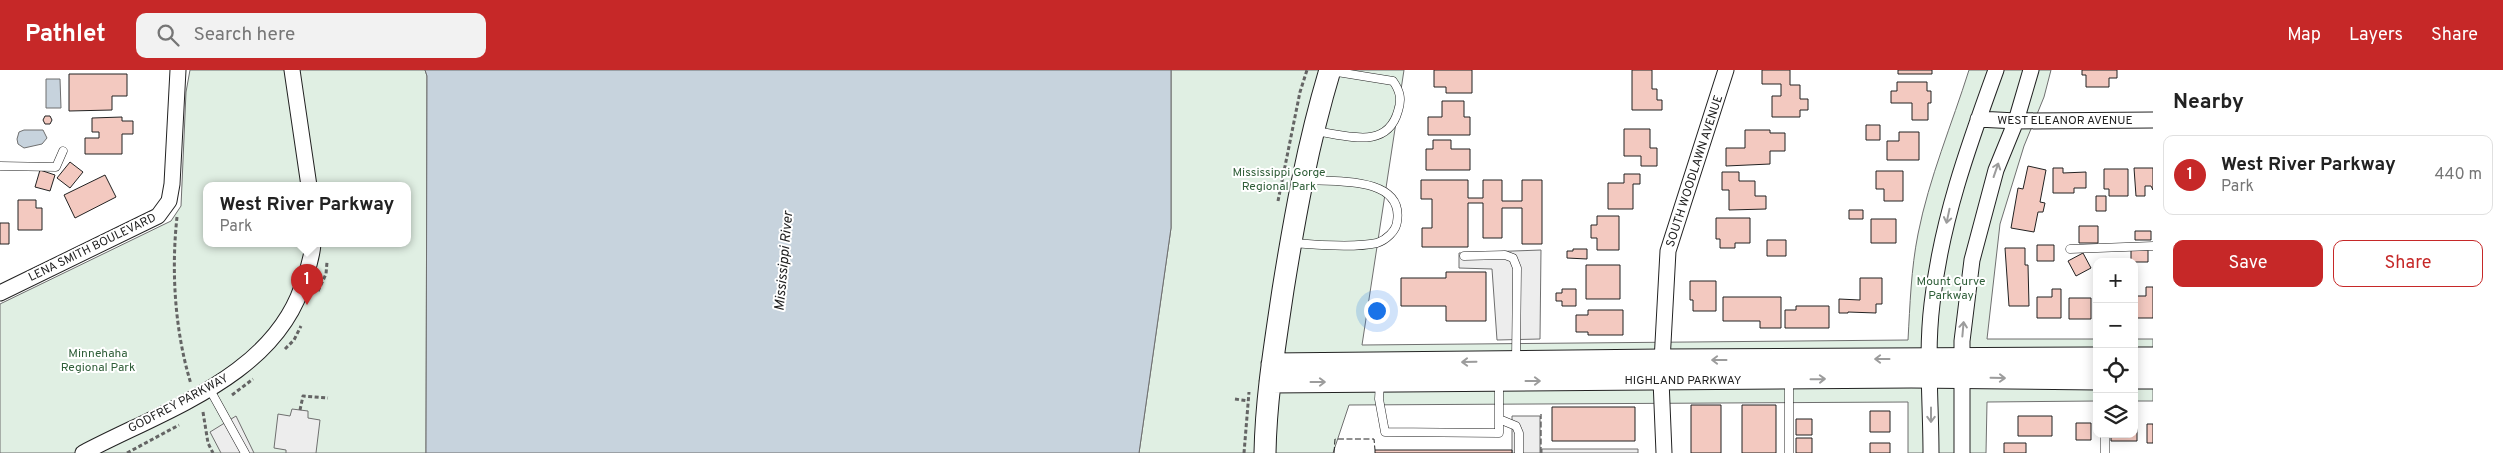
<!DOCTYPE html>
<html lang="en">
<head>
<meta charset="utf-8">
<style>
	:root { --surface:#fff; --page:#f2f2f2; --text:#222; --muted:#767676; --line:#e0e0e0; --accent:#c62828 }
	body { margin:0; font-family:Overpass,sans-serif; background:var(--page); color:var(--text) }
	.controls { position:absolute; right:15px; bottom:15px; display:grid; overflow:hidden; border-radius:10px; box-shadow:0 2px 12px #0003 }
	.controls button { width:45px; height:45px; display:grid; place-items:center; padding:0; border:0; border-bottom:1px solid var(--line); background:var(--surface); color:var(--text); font:25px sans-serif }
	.you { position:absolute; left:1376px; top:240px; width:18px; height:18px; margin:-12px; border:4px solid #fff; border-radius:50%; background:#1a73e8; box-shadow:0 0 0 8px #1a73e833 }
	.badge { display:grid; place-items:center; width:32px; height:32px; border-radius:50%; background:var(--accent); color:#fff; font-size:16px; font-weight:700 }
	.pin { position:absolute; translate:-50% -41px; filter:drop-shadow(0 1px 2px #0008) }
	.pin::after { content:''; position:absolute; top:26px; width:18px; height:15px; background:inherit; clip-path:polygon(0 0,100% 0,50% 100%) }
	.popup { position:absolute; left:203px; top:112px; width:208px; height:65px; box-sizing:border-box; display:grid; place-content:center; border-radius:10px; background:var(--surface); filter:drop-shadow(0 1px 4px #0005); font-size:16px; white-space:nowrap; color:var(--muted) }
	.popup b { font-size:19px; color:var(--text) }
	.popup::after { content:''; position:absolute; left:50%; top:100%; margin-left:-10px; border:10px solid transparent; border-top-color:var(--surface) }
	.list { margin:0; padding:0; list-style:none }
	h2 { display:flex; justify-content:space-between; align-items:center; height:65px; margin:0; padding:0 20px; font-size:21px }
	h2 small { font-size:16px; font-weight:400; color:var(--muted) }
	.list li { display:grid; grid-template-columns:32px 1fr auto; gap:15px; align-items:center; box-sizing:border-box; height:80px; margin:0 10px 10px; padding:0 10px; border:1px solid var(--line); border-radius:10px }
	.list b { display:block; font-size:19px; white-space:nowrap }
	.list p { margin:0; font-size:16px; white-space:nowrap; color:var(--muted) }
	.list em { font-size:16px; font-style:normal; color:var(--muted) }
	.actions { display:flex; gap:10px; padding:15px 20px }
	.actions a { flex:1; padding:11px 0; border:1px solid var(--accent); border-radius:10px; text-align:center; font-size:18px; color:var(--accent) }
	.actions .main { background:var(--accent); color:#fff }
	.icon { flex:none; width:28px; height:28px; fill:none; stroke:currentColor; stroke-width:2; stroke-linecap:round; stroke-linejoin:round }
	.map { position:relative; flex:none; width:2153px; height:383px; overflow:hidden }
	header { display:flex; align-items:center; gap:30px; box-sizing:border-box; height:70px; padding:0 25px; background:var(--accent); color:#fff }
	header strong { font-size:24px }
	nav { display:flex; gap:28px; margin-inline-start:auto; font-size:18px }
	.search { width:350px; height:45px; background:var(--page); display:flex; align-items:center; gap:12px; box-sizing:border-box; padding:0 18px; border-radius:10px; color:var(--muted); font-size:19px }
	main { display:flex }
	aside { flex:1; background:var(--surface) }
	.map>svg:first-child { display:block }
</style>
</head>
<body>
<header>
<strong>Pathlet</strong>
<div class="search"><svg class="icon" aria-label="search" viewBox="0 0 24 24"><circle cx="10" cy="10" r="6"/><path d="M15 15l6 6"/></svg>Search here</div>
<nav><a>Map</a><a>Layers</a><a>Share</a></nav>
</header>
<main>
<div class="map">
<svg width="2153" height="383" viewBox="0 0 2153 383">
	<rect width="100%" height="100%" fill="#fff"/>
	<path fill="#e0efe3" stroke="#6f6f6f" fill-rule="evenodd" d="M 190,0 L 425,0 L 427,6 L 426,383 L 0,383 L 0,234 L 171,151 L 181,136 L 186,22 ZM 207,116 L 407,116 L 407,174 L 207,174 Z
		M 1171,0 L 1404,0 L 1362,275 L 1908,270 C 1910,235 1911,199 1918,164 C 1929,108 1952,54 1969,0 L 2051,0 L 2044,27 L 2024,76 L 2000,154 L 1987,269 L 2097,269 L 2097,331 L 1987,332 L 1986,383 L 1908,383 L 1908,332 L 1349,335 L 1333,383 L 1139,383 L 1171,158 Z
		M 2134,269 L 2153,269 L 2153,331 L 2134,331 Z"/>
	<path fill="#ededed" stroke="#6f6f6f" d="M 1541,180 L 1540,269 L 1497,270 L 1492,199 L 1459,198 L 1459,183 Z
		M 292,339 L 308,341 L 308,348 L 320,350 L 316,383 L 286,383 L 286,380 L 274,378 L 278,344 L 290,346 Z
		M 236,346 L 254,383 L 221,383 L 210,362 Z
		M 1512,346 L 1540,346 L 1540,383 L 1512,383 Z
		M 1542,379 L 1638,379 L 1638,383 L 1542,383 Z"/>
	<path fill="#c7d3dd" stroke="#6f6f6f" d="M 425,0 L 1171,0 L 1171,158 L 1139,383 L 426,383 L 427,6 Z
		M 46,9 L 60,9 L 61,38 L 46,38 Z
		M 24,60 L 43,60 L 47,68 L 42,74 L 24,78 L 18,74 L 17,69 L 19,62 Z"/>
	<path fill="#f3c9c0" stroke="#222" d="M 1434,0 L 1472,0 L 1472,23 L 1446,23 L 1446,17 L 1434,17 Z
		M 1632,0 L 1652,0 L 1652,19 L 1657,19 L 1657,30 L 1662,30 L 1662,40 L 1632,40 Z
		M 1762,0 L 1790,0 L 1790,15 L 1800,15 L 1800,29 L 1808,29 L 1808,40 L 1800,40 L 1800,47 L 1772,47 L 1772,26 L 1781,26 L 1781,14 L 1762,14 Z
		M 1898,0 L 1932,0 L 1932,4 L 1898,4 Z
		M 2082,0 L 2117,0 L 2117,8 L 2109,8 L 2109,17 L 2086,17 L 2086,5 L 2082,5 Z
		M 69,4 L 127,4 L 127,26 L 112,26 L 112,40 L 69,41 Z
		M 1897,12 L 1927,12 L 1927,21 L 1931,21 L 1931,33 L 1928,33 L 1928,50 L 1912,50 L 1912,33 L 1891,33 L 1891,21 L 1897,21 Z
		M 1442,31 L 1464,31 L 1464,47 L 1470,47 L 1470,65 L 1428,65 L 1428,47 L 1442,47 Z
		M 45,46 L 50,46 L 52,50 L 50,54 L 45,54 L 43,50 Z
		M 122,47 L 122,51 L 133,51 L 133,64 L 122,64 L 122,84 L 85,84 L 85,68 L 99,68 L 99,62 L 92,62 L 92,48 Z
		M 1866,55 L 1880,55 L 1880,70 L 1866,70 Z
		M 1624,59 L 1650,59 L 1650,78 L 1657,78 L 1657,96 L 1641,96 L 1641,86 L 1624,86 Z
		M 1745,60 L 1770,60 L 1770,63 L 1785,63 L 1785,81 L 1770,81 L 1770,94 L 1726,96 L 1726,78 L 1745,78 Z
		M 1899,62 L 1919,62 L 1919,90 L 1887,90 L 1887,71 L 1899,71 Z
		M 1433,70 L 1451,70 L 1451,79 L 1470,79 L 1470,100 L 1426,100 L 1426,79 L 1433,79 Z
		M 70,92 L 83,102 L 70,118 L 57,108 Z
		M 2028,96 L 2046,100 L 2040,132 L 2045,133 L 2043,142 L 2038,142 L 2034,162 L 2011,158 L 2018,118 L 2023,119 Z
		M 2053,98 L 2063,98 L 2063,103 L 2086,102 L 2086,118 L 2074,118 L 2074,123 L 2053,123 Z
		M 2134,98 L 2153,98 L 2153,120 L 2151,116 L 2145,116 L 2145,126 L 2136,126 Z
		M 2104,99 L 2128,99 L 2128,126 L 2109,126 L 2109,119 L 2104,119 Z
		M 40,100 L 55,105 L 50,121 L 35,117 Z
		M 1876,101 L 1903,101 L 1903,131 L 1884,131 L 1884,119 L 1876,119 Z
		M 1722,102 L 1739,102 L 1739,111 L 1755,111 L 1755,126 L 1766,126 L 1766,139 L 1729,140 L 1729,120 L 1722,120 Z
		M 1624,104 L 1640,104 L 1640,114 L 1633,114 L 1633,139 L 1608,139 L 1608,113 L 1624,113 Z
		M 105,105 L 116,127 L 75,148 L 64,125 Z
		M 1421,110 L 1468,110 L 1468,128 L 1483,128 L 1483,110 L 1502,110 L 1502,131 L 1522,131 L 1522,110 L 1542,110 L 1542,174 L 1522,174 L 1522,138 L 1502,138 L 1502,168 L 1483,168 L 1483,133 L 1468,133 L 1468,177 L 1422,177 L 1422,158 L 1432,158 L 1432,129 L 1421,129 Z
		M 2096,126 L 2106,126 L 2106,141 L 2096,141 Z
		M 18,130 L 36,130 L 36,138 L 42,138 L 42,160 L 18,160 Z
		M 1849,140 L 1863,140 L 1863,149 L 1849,149 Z
		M 1597,146 L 1619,146 L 1619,180 L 1597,180 L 1597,168 L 1591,168 L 1591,155 L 1597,155 Z
		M 1716,148 L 1750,148 L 1750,173 L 1735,173 L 1735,178 L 1720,178 L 1720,169 L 1716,169 Z
		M 1871,149 L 1896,149 L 1896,173 L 1871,173 Z
		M 0,153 L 9,153 L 9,174 L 0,174 Z
		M 2079,156 L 2098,156 L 2098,173 L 2079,173 Z
		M 2135,161 L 2151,161 L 2151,170 L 2135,170 Z
		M 1767,170 L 1786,170 L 1786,186 L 1767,186 Z
		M 2037,175 L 2054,175 L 2054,191 L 2037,191 Z
		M 2005,178 L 2025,178 L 2025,195 L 2028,195 L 2029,236 L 2009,236 Z
		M 1573,179 L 1587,179 L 1587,189 L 1567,188 L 1567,181 L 1573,181 Z
		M 2131,180 L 2148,180 L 2148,192 L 2131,192 Z
		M 2083,183 L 2091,198 L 2076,206 L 2068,191 Z
		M 1586,195 L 1620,195 L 1620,229 L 1586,229 Z
		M 1446,202 L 1486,202 L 1486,251 L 1446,251 L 1446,236 L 1401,236 L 1401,208 L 1446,208 Z
		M 1860,208 L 1882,208 L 1882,234 L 1876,234 L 1876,243 L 1848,242 L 1848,243 L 1839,243 L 1839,229 L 1860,230 Z
		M 1690,211 L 1716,211 L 1716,241 L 1693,241 L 1693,230 L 1690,230 Z
		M 2146,217 L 2153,217 L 2153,248 L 2134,248 L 2134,226 L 2146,226 Z
		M 1562,219 L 1576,219 L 1576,236 L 1562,236 L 1562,231 L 1556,231 L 1556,223 L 1562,223 Z
		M 2052,219 L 2061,219 L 2061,248 L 2037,248 L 2037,227 L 2052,227 Z
		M 1723,227 L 1781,227 L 1781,258 L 1760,258 L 1760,251 L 1723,251 Z
		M 2069,228 L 2091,228 L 2091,249 L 2069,249 Z
		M 1796,236 L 1829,236 L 1829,258 L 1785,258 L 1785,240 L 1796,240 Z
		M 1588,240 L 1623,240 L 1623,265 L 1588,265 L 1588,262 L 1576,262 L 1576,245 L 1588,245 Z
		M 1691,335 L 1721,335 L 1721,383 L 1691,383 Z
		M 1742,335 L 1776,335 L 1776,383 L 1742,383 Z
		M 1552,337 L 1635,337 L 1635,371 L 1552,371 Z
		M 1870,341 L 1890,341 L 1890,362 L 1870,362 Z
		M 2018,346 L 2052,346 L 2052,366 L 2018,366 Z
		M 1796,349 L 1812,349 L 1812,365 L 1796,365 Z
		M 2076,353 L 2091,353 L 2091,370 L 2076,370 Z
		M 2134,353 L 2137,353 L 2137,371 L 2111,371 L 2111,364 L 2134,364 Z
		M 2147,354 L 2153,354 L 2153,373 L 2147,373 Z
		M 1796,368 L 1812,368 L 1812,383 L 1796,383 Z
		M 1870,373 L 1890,373 L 1890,383 L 1870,383 Z
		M 2004,373 L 2026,373 L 2026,383 L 2004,383 Z
		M 1375,380 L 1512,380 L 1512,383 L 1375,383 Z"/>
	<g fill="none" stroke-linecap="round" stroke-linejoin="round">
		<g stroke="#222" stroke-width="9">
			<path id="lane" d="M 1314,61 C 1346,65 1387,81 1398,41 C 1402,29 1400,21 1393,11 L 1331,1
				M 0,96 L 56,97 L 63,81
				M 1293,173 C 1317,175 1354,178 1377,173 C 1386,170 1396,161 1397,152 C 1405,105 1332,112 1303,110
				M 2070,179 L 2153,176
				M 1464,186 L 1505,185 L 1513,188 L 1517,198 L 1516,290
				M 1789,310 L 1789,383
				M 1380,312 L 1379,329 L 1385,362 L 1499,363 L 1499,349
				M 1499,312 L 1499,349 L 1516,356 L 1519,363 L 1519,383
				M 209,318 L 245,383
				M 2105,364 L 2105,383"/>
		</g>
		<g stroke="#222" stroke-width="17">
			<path id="street" d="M 292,0 L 309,116
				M 1978,49 L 2016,51 L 2153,50
				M 0,223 L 158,146 L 169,131 L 172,114 L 178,0
				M 83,383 C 164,340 279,305 305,207 C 309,196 312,185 313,174
				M 1664,383 L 1661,310 L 1668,181 L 1726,0
				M 1931,383 C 1931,334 1926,283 1932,234 C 1941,152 1968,77 1996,0
				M 1962,383 L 1962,271 L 1972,190 L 1996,100 L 2016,51 L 2031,0"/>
		</g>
		<g stroke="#222" stroke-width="23">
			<path id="secondary" d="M 2134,288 L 2153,288
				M 1272,294 L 1662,290 L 2097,288
				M 2134,308 L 2153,308
				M 1270,312 L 1911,307 L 2097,309
				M 1265,383 C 1266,328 1275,274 1283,220 C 1295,145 1308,73 1330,0"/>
		</g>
		<path stroke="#646464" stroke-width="3" stroke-dasharray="4 2.5" stroke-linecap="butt" d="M 1278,131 L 1300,22 L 1307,0
			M 177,147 C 171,202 175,262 191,314
			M 318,221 L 326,204 L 327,192
			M 285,279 L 294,270 L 301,256
			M 232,325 L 253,309
			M 1235,329 L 1248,331
			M 300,340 L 303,326 L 328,328
			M 203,342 L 208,373 L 213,383
			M 127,383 L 179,355
			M 1244,383 L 1249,322"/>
		<use href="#lane" stroke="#fff" stroke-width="8"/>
		<use href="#street" stroke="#fff" stroke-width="15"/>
		<use href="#secondary" stroke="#fff" stroke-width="21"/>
		<path stroke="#222" stroke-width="1" stroke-dasharray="6 2.5" stroke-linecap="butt" d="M 1334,383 L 1335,369 L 1374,369 L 1375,380
			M 1541,383 L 1541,344"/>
	</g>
	<defs><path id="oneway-shaft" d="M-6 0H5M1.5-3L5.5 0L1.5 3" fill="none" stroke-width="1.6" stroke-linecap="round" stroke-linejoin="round" transform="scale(1.25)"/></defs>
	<g stroke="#9c9c9c">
		<use href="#oneway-shaft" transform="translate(1996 100) rotate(-71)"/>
		<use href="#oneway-shaft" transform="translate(1948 146) rotate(102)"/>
		<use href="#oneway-shaft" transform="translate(1963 259) rotate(-85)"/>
		<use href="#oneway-shaft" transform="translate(1882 289) rotate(180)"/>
		<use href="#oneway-shaft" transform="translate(1719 290) rotate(180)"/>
		<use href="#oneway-shaft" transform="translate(1469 292) rotate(179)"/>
		<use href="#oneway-shaft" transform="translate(1998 308) rotate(1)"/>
		<use href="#oneway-shaft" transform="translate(1818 309) rotate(-1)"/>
		<use href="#oneway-shaft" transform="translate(1533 311)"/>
		<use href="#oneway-shaft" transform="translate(1318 312)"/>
		<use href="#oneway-shaft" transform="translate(1931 345) rotate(90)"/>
	</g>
	<g text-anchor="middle" stroke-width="4" stroke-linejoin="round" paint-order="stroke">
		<g font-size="12" fill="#222" stroke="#fff">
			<text x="2065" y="54">WEST ELEANOR AVENUE</text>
			<text transform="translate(1694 101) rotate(-72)" y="4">SOUTH WOODLAWN AVENUE</text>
			<text transform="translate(92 177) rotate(-26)" y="4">LENA SMITH BOULEVARD</text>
			<text x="1683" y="314">HIGHLAND PARKWAY</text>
			<text transform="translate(178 333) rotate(-28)" y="4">GODFREY PARKWAY</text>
		</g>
		<g font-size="12" fill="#2f5e38" stroke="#fff">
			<text x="1279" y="106">Mississippi Gorge<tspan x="1279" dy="14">Regional Park</tspan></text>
			<text x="1951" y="215">Mount Curve<tspan x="1951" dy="14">Parkway</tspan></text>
			<text x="98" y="287">Minnehaha<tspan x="98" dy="14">Regional Park</tspan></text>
		</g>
		<g font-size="14" font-style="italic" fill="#222" stroke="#fff">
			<text transform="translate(783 191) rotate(-85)" y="5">Mississippi River</text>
		</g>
	</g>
</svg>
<div class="controls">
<button>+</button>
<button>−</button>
<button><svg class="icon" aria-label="locate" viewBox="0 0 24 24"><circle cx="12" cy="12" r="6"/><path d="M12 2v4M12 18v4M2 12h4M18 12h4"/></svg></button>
<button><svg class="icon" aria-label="layers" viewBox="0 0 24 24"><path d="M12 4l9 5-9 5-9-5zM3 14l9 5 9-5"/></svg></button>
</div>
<div class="you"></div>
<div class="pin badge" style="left:307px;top:235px">1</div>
<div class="popup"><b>West River Parkway</b>Park</div>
</div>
<aside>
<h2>Nearby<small></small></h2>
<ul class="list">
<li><span class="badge">1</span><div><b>West River Parkway</b><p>Park</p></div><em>440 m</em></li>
</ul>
<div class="actions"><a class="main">Save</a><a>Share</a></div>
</aside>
</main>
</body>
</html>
